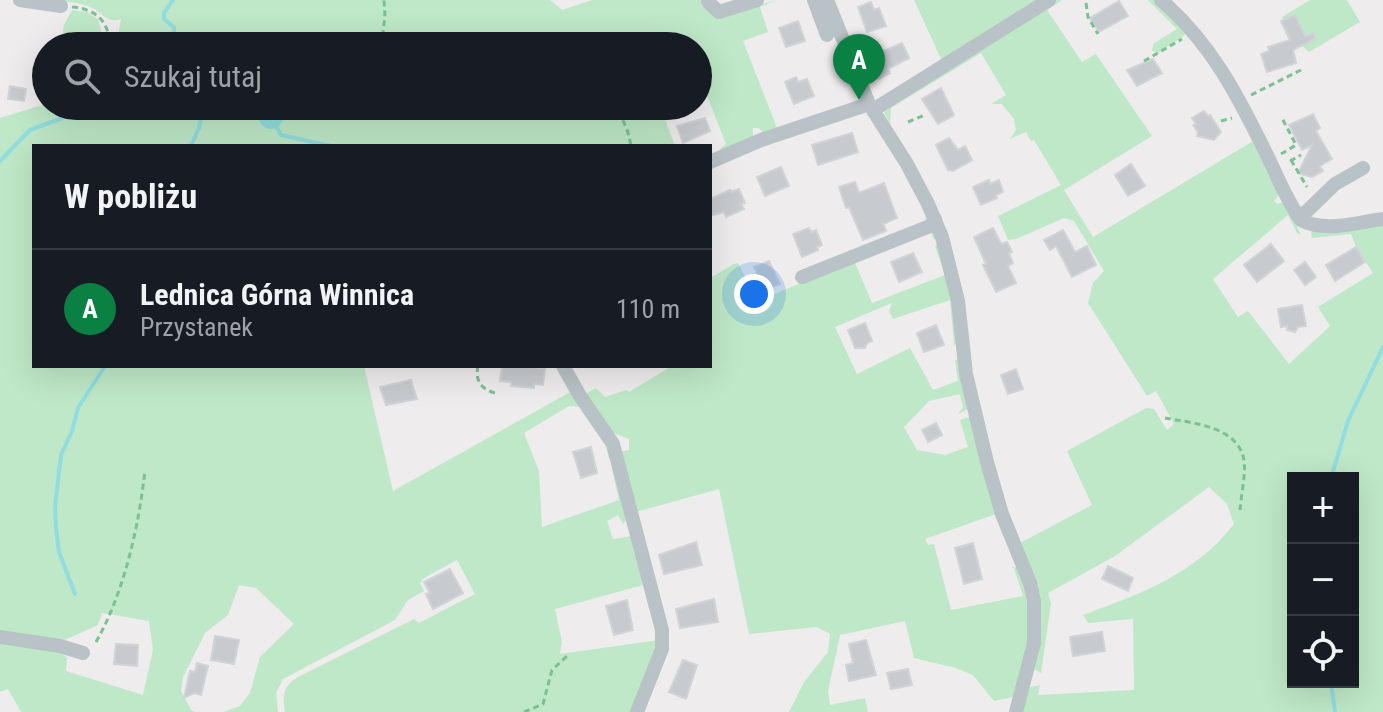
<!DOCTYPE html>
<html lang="pl">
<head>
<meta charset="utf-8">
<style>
	:root { --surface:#171b24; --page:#242831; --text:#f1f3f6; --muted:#9ea1a6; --line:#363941; --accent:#0b8043 }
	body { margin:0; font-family:"Roboto Condensed",sans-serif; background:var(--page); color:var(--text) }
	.controls { position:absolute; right:24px; bottom:24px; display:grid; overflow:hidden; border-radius:0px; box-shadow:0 8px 32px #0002 }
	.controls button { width:72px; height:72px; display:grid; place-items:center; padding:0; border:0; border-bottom:2px solid var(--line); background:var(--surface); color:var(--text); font:40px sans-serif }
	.you { position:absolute; left:754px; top:294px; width:28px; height:28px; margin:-20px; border:6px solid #fff; border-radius:50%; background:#1a73e8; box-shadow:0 0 0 12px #1a73e833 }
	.badge { display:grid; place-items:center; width:52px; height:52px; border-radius:50%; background:var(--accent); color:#fff; font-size:26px; font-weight:700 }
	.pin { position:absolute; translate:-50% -66px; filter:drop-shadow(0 2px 4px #0008) }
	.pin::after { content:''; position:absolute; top:42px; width:28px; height:24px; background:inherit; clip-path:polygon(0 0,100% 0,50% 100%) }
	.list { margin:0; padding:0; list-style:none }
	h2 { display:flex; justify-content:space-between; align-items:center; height:104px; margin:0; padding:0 32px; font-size:34px }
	h2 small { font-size:26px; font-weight:400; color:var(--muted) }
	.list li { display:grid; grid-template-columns:52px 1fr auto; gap:24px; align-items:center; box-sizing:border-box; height:120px; padding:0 32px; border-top:2px solid var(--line) }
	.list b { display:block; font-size:30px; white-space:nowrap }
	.list p { margin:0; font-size:26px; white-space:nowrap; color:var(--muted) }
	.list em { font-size:26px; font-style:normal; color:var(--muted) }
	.icon { flex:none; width:44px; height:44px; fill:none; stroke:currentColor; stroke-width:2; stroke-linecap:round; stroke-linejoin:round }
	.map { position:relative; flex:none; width:1383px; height:712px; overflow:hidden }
	.search { position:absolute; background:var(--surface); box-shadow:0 8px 32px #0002; left:32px; top:32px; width:680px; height:88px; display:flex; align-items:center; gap:20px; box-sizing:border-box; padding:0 28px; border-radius:44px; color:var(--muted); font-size:30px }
	.panel { position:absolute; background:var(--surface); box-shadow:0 8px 32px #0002; left:32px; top:144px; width:680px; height:224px; border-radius:0px }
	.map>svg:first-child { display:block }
</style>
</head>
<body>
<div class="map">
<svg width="1383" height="712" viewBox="0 0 1383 712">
	<rect width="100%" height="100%" fill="#eeecec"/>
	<path fill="#bee8c7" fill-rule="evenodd" d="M 52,0 L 550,0 L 562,10 L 592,0 L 715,0 L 700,5 L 717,17 L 777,0 L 760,7 L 768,32 L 743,41 L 777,128 L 763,133 L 759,128 L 753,128 L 753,138 L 718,151 L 726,144 L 698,73 L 698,46 L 116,46 L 121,19 C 108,24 103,13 92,8 C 80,2 66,2 52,0 Z
		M 914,0 L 1044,0 L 942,61 Z
		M 1057,0 L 1062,0 L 1047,10 L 1082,62 L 1096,54 L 1152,136 L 1064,190 L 1093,237 L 1255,140 L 1281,193 L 1274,201 L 1278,204 L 1285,201 L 1301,235 L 1297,233 L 1288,215 L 1213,279 L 1238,317 L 1248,311 L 1289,364 L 1330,326 L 1318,307 L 1373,273 L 1356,247 L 1351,234 L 1312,238 L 1311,232 L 1383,222 L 1383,712 L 1021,712 L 1027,688 L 1040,685 L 1038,695 L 1134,690 L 1133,619 L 1088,623 L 1083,615 C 1140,594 1196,574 1234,524 L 1227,504 L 1209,487 L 1115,556 L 1048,593 L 1051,603 L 1041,673 L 1032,668 L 1037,646 L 1020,543 L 1092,505 L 1067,451 L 1146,408 L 1154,409 L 1167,430 L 1174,424 L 1156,391 L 1147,396 L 1088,303 L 1093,283 L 1104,271 L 1074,221 L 1064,218 L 1016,239 L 1008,240 L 998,216 L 1061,185 L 1034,140 L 1031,141 L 1026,132 L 1010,139 L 1016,130 L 1014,119 L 1002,104 L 991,104 L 1006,95 L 981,53 L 891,108 L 890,124 L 884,112 L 885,109 ZM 1293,478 L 1353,478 L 1353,682 L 1293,682 Z
		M 1148,0 L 1155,0 L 1187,31 L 1182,37 L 1158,53 L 1152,51 L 1153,44 L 1177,29 Z
		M 1310,0 L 1347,0 L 1360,22 L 1309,52 L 1292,37 L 1282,17 Z
		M 72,10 L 87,12 L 98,19 L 105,46 L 61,46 L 64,25 Z
		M 46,102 L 46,106 L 660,106 L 675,146 L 34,146 L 34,366 L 364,366 L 393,491 L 572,391 L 599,427 L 612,455 L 609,459 L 604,438 L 580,407 L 569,406 L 524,433 L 539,471 L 542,527 L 619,500 L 612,469 L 616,471 L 627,519 L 623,524 L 618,515 L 607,521 L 613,539 L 632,536 L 647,584 L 555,609 L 562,642 L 560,654 L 659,640 L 659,648 L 633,712 L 285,712 C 282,696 283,686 298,677 L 414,619 L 419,623 L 475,594 L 457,560 L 424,578 L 420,583 L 424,591 L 408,600 L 395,620 L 283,679 L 276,693 L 278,712 L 223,712 L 240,706 L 250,693 L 260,657 L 294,624 L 256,588 L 239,585 L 228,615 L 205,633 L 183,677 L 181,691 L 191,710 L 195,712 L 21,712 L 8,689 L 0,692 L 0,640 L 58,650 L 67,658 L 66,671 L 143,695 L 153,650 L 149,621 L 102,613 L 98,625 L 60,642 L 0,633 L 0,118 L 42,105 Z
		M 932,228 L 937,236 L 934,240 L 931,232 L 855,263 L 872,303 L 945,275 L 935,246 L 938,244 L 947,267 L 957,342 L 954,345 L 950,300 L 893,319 L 889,311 L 892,303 L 835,327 L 857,374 L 910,348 L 933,390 L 958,381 L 955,360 L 961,360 L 968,409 L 958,414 L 963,407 L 960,394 L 929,401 L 904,427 L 917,450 L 945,455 L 968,447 L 960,420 L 971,416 L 996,514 L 925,539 L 928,545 L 934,544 L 951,610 L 1023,596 L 1014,568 L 1011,567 L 1021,568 L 1031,628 L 1014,697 L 994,701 L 973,675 L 956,668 L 914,658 L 905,621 L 840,635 L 828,691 L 830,705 L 865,698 L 868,712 L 789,712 L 804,682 L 828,652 L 830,634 L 816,627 L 749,634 L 719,489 L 636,512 L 619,452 L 629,450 L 629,439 L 613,433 L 584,395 L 596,388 L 605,397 L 626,390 L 629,392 L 672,366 L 710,366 L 710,278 L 734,264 L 738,263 L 758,301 Z"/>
	<path fill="#91dddf" d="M259 117a12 12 0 1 1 24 0a12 12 0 1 1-24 0Z"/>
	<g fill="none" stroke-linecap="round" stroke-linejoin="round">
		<path stroke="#91dddf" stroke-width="4" d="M 173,0 L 164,13 L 164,19 L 174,27 L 175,46
			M 254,106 L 261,110
			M 277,128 L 281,135 L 331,146
			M 191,146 L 199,128 L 203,106
			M 0,161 L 30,130 L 95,106
			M 1331,478 L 1348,421 L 1383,347
			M 75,594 L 59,552 L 56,528 L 55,507 L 61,455 L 72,431 L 78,408 L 105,366
			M 1331,682 L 1335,712"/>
	</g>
	<path fill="#c7cace" stroke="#d0d3d7" stroke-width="2" d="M 1119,1 L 1128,16 L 1099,32 L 1090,18 Z
		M 871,2 L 874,10 L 879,8 L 886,26 L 867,32 L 858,7 Z
		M 1295,15 L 1305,36 L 1313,33 L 1315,39 L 1293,50 L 1296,63 L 1267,72 L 1261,54 L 1269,51 L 1268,47 L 1290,40 L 1281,21 Z
		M 798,21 L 805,41 L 786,47 L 779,28 Z
		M 902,43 L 909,58 L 888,69 L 890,73 L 879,79 L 869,57 Z
		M 1153,59 L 1162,73 L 1137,86 L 1127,70 Z
		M 796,77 L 798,82 L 807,79 L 814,96 L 794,104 L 785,82 Z
		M 10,86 L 26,89 L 24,101 L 8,99 Z
		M 941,88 L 954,115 L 938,124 L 922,99 Z
		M 1204,111 L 1208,116 L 1210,115 L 1221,132 L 1214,140 L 1197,136 L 1198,132 L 1193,125 L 1196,124 L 1192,118 Z
		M 1313,114 L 1320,128 L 1316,131 L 1332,159 L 1320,166 L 1323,171 L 1312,177 L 1298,173 L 1312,145 L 1302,150 L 1289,125 Z
		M 705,118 L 710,131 L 683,143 L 677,126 Z
		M 852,133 L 858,152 L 818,165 L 812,145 Z
		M 949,138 L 958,150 L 965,146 L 972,160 L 953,171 L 948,170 L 936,145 Z
		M 1131,164 L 1145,186 L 1128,196 L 1115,175 Z
		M 781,167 L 789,186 L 765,196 L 757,177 Z
		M 989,180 L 990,184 L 999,180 L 1003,192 L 996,195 L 997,198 L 981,205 L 973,187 Z
		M 855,182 L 859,193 L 884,183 L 897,218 L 883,224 L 886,231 L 863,240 L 849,207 L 846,208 L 839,187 Z
		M 739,189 L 745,203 L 741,204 L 744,209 L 726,217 L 724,212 L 710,216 L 710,199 L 730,190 L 732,192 Z
		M 809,228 L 811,232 L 816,230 L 822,245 L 817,247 L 818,250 L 802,257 L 793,234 Z
		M 993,228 L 1001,244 L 1007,242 L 1012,252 L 1009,253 L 1013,263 L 1008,266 L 1016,283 L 996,292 L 983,265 L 986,264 L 974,237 Z
		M 1063,230 L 1075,252 L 1087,246 L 1096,265 L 1072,277 L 1056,246 L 1050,250 L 1044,240 Z
		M 1271,244 L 1284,261 L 1257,282 L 1244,265 Z
		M 1356,247 L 1365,262 L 1335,281 L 1326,265 Z
		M 913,253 L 922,272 L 899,282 L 891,262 Z
		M 769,261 L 780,284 L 765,290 L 754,267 Z
		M 1305,262 L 1316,277 L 1305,285 L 1294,270 Z
		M 1302,305 L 1306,326 L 1298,327 L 1295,332 L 1287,330 L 1287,326 L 1281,327 L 1278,309 Z
		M 865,323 L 872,341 L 867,343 L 865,348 L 855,348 L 848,330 Z
		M 936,325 L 944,345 L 924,352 L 917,333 Z
		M 502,366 L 536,366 L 536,368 L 545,369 L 543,385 L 534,384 L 534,388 L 511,386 L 511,382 L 500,381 Z
		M 1016,369 L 1023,389 L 1008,394 L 1001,375 Z
		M 411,380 L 417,399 L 386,405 L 380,387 Z
		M 936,423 L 942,435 L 928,442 L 922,430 Z
		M 591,447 L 597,473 L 581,478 L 573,452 Z
		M 696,542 L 702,565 L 664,574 L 659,555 Z
		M 973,543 L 982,579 L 964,584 L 955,548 Z
		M 1108,566 L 1133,578 L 1128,591 L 1102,579 Z
		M 450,569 L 463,593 L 433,609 L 426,594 L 430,593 L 424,582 Z
		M 714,599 L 718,622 L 680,628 L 676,609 Z
		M 627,600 L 633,630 L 614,635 L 606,606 Z
		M 1102,632 L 1105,651 L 1073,656 L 1070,637 Z
		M 215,636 L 239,640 L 234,664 L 211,660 Z
		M 866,640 L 876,675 L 849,681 L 846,665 L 853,663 L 849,644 Z
		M 116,644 L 138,645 L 137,666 L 114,664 Z
		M 683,660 L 697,665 L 686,699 L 669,692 Z
		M 197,663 L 208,666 L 201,695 L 194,693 L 184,698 L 190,671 L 195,672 Z
		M 908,669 L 912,685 L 891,689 L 887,673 Z"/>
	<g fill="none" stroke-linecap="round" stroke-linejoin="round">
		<path stroke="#7bc192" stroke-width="3" stroke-dasharray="6 4" stroke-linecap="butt" d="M 1086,3 L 1088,17 L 1098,34
			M 72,7 C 97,9 109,22 110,46
			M 381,46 L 385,17 L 384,0
			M 1144,61 L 1182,39
			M 1251,95 L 1301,70
			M 385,106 L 401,109 L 448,106
			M 609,106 C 623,115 628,129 631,146
			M 1221,121 L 1232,118
			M 908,122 L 925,115
			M 1281,154 L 1296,145 L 1282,118
			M 1291,160 L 1307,187
			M 1290,161 L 1301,155
			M 478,366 C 475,381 481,389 495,393
			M 1165,418 C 1192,423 1238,426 1244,460 C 1246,473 1241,496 1240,510
			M 96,642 C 124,593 139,526 145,470
			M 524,712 L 543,704 L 552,670 L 567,656"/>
		<path stroke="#b9c2c6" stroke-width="14" d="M 20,0 L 61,6
			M 814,0 L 827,35
			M 827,0 L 869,104 L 907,164 L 928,204 L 942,237 L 958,301 L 966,374 L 987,462 L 1002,514 L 1030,583 L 1034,601 L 1034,643 L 1016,712
			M 1161,0 C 1211,43 1238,96 1266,153 C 1277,175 1286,200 1301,220 C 1325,233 1357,222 1383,219
			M 708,2 L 719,12 L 757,0
			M 873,110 L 1049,0
			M 710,162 L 761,140 L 869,104
			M 1297,215 L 1305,213 L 1335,184 L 1363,168
			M 802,277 L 930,226 L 935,219
			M 563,366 L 580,396 L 613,444 L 662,630 L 662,649 L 637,712
			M 0,637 L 60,646 L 83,653"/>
	</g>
</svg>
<div class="controls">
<button>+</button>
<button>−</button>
<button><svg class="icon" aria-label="locate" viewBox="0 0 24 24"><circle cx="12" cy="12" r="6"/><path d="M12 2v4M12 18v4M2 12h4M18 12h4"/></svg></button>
</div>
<div class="you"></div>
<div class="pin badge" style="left:859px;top:100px">A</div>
<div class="search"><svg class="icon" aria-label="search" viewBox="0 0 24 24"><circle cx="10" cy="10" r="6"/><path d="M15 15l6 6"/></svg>Szukaj tutaj</div>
<section class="panel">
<h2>W pobliżu<small></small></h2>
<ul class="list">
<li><span class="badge">A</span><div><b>Lednica Górna Winnica</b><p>Przystanek</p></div><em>110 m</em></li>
</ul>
</section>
</div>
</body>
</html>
